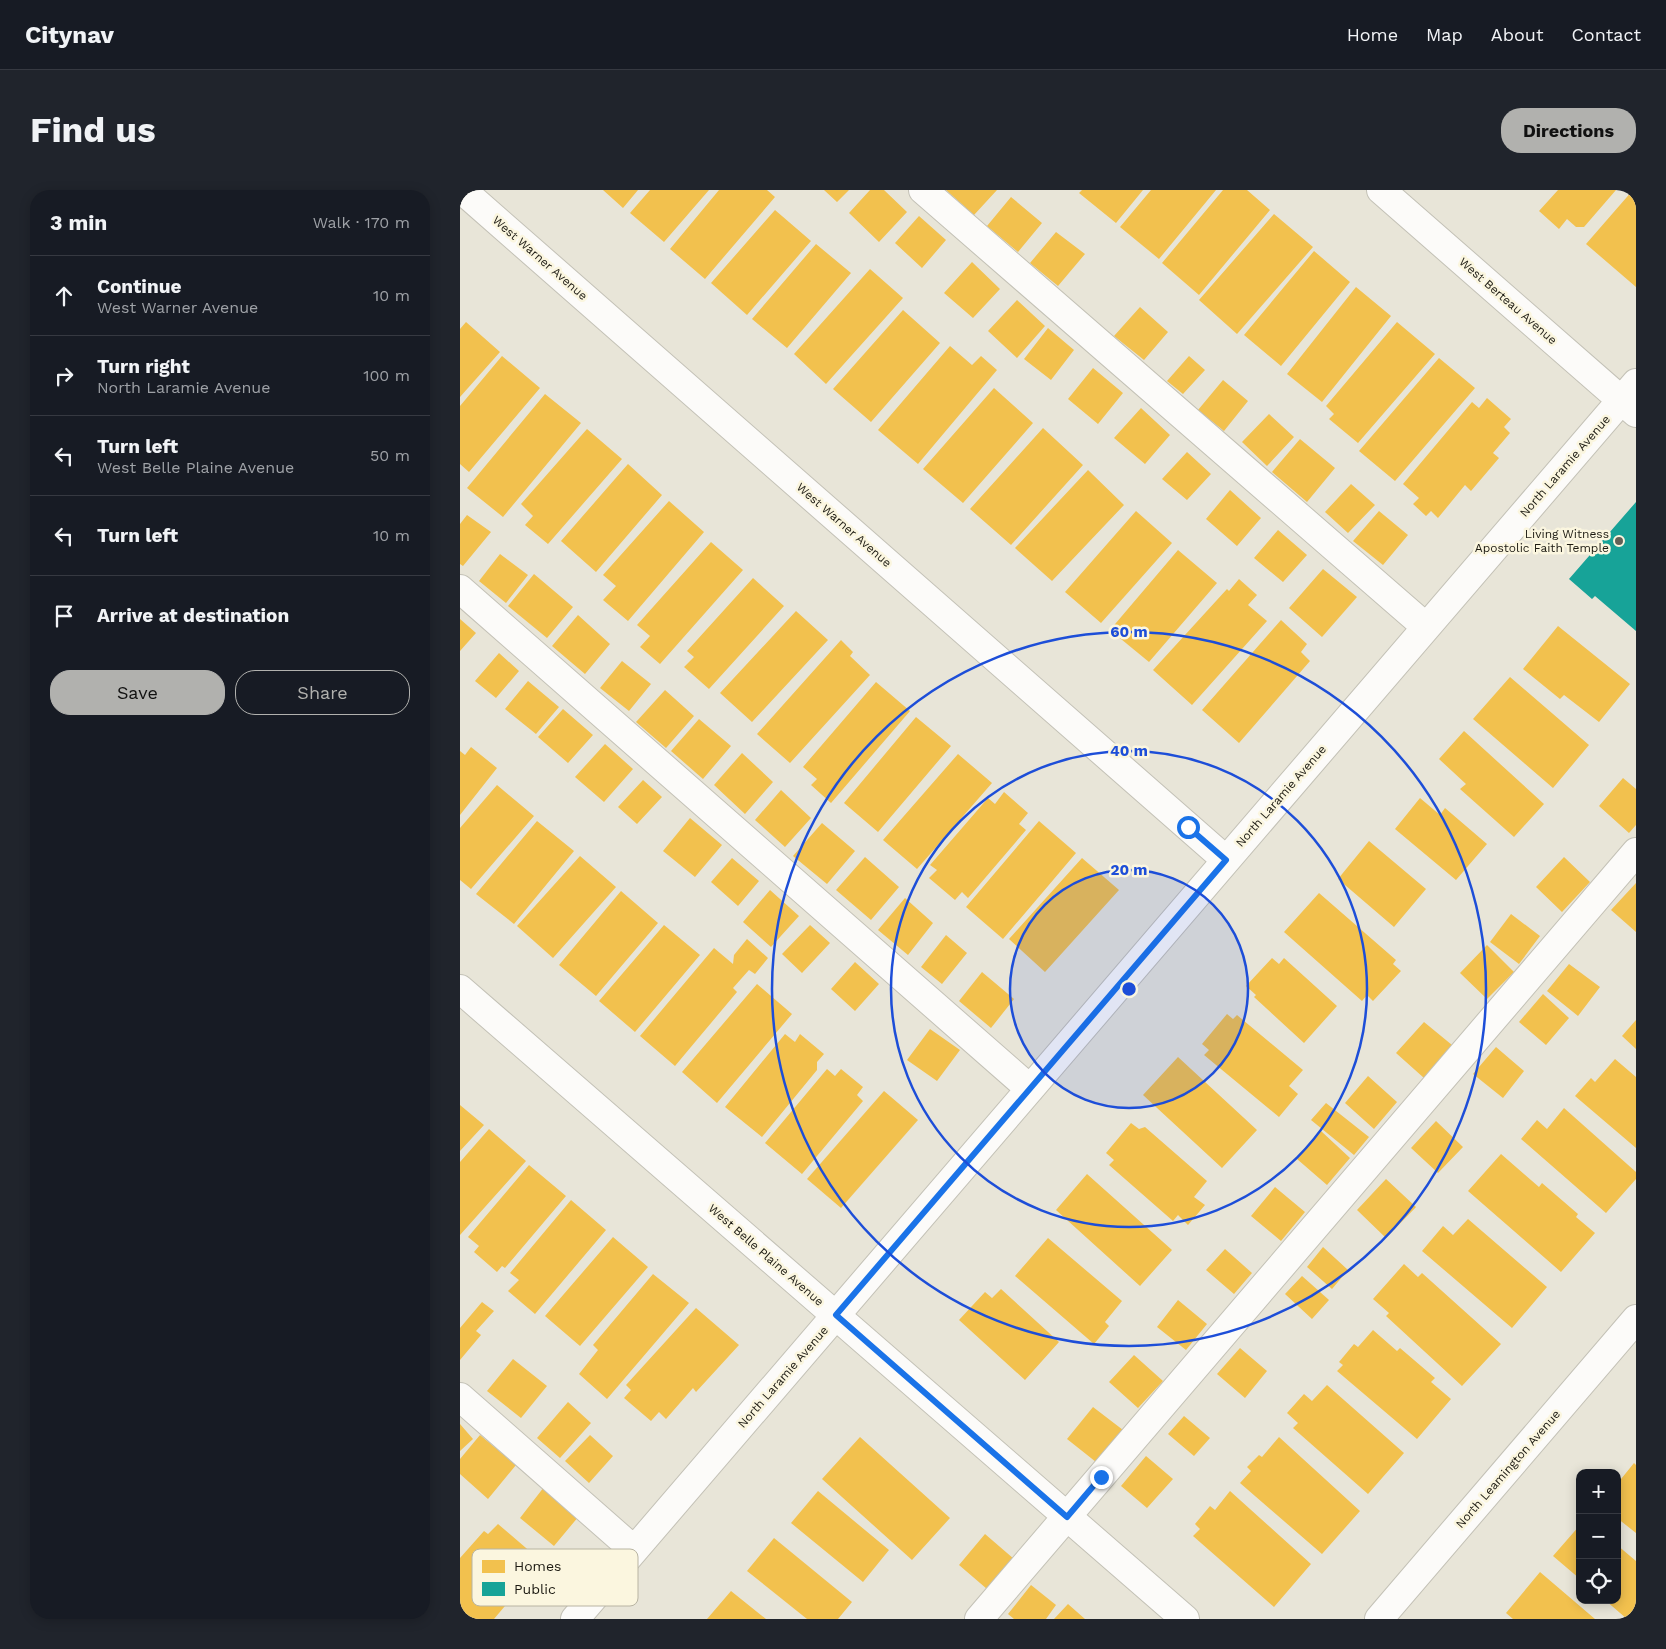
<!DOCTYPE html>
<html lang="en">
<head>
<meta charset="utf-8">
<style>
	:root { --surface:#171b24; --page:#20242c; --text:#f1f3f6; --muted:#9ea1a6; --line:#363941; --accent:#b1b1ae }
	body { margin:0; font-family:"Work Sans",sans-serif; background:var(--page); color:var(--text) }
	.controls { position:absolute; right:15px; bottom:15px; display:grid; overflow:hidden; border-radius:10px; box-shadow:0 2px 12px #0003 }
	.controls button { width:45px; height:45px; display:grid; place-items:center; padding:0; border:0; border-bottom:1px solid var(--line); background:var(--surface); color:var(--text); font:25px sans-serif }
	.stop { position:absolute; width:15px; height:15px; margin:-11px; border:4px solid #1a73e8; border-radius:50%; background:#fff }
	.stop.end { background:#1a73e8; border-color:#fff; box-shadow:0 1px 5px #0008 }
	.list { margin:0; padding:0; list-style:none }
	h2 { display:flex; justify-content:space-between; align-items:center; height:65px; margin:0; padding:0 20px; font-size:21px }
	h2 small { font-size:16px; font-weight:400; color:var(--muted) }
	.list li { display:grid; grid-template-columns:32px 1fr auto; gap:15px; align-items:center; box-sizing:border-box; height:80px; padding:0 20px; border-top:1px solid var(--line) }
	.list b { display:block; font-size:19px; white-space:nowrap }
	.list p { margin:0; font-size:16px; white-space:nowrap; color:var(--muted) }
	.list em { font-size:16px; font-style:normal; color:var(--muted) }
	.actions { display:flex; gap:10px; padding:15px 20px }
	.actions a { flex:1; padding:11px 0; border:1px solid var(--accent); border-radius:20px; text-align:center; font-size:18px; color:var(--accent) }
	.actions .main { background:var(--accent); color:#111 }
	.icon { flex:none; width:28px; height:28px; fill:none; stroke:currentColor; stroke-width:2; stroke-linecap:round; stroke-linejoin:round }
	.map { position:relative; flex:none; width:1176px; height:1429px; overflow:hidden; border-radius:20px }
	header { display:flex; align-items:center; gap:30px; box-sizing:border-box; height:70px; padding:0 25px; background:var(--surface); border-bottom:1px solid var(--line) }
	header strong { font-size:24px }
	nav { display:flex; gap:28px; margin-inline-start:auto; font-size:18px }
	.intro { display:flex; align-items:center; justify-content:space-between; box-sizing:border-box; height:120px; padding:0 30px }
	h1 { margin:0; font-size:35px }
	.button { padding:12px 22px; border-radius:20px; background:var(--accent); color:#111; font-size:18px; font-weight:700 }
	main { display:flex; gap:30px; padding:0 30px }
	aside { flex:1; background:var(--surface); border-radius:20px; box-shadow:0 2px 12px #0003 }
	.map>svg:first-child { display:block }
</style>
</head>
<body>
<header>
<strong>Citynav</strong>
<nav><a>Home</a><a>Map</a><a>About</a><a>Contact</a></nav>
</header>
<div class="intro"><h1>Find us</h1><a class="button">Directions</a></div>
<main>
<aside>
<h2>3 min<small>Walk · 170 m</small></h2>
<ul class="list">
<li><svg class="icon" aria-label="ahead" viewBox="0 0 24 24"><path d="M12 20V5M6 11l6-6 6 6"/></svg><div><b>Continue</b><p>West Warner Avenue</p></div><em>10 m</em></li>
<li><svg class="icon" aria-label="right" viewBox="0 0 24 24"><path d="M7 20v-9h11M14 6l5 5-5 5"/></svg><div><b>Turn right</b><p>North Laramie Avenue</p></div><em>100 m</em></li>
<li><svg class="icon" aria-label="left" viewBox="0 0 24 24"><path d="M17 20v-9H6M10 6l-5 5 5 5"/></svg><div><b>Turn left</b><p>West Belle Plaine Avenue</p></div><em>50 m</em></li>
<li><svg class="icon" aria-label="left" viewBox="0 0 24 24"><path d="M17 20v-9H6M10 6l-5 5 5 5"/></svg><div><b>Turn left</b></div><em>10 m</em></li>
<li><svg class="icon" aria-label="arrive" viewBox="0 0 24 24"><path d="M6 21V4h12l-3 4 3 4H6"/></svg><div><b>Arrive at destination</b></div></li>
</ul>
<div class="actions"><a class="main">Save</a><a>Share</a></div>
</aside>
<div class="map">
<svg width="1176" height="1429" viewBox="0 0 1176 1429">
	<rect width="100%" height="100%" fill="#e8e5d8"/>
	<path fill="#f2c14e" d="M 143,0 L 178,0 L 163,18 Z
		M 190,0 L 249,0 L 204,52 L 170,23 Z
		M 259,0 L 307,0 L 315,7 L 245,89 L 210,59 Z
		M 364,0 L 389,0 L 377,12 Z
		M 410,0 L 424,0 L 447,22 L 419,52 L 389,23 Z
		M 486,0 L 537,0 L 514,25 Z
		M 622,0 L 683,0 L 656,33 L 619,3 Z
		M 691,0 L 756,0 L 699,69 L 660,37 Z
		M 763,0 L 787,0 L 810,20 L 739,105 L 702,73 Z
		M 1098,0 L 1156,0 L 1124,37 L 1116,37 L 1107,29 L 1099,39 L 1079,21 Z
		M 1173,0 L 1176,0 L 1176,97 L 1126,54 Z
		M 551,7 L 582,33 L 558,62 L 527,36 Z
		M 315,20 L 351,51 L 287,125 L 251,93 Z
		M 814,24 L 853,57 L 777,144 L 739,110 Z
		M 459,26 L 486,50 L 462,78 L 435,53 Z
		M 596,42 L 625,64 L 598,96 L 570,73 Z
		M 356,54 L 391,83 L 327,158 L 292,129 Z
		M 854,61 L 890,92 L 821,176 L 784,145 Z
		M 512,72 L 540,99 L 513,128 L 484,103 Z
		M 410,79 L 443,108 L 366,194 L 334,164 Z
		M 896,97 L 931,126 L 862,212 L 827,184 Z
		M 557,110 L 585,136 L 557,168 L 528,141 Z
		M 680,117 L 708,142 L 684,170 L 654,146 Z
		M 443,120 L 480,153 L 411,232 L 373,199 Z
		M 6,132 L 40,162 L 0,207 L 0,139 Z
		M 937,132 L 975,164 L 898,253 L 869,229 L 874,224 L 866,216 Z
		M 588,138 L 614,160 L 591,190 L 564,169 Z
		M 490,156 L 512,175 L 521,166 L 537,180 L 458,274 L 418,240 Z
		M 42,166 L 80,198 L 9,282 L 0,274 L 0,216 Z
		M 729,166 L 745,180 L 723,204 L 707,191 Z
		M 979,168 L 1015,198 L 935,291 L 899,261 Z
		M 633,178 L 663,203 L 638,234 L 608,209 Z
		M 763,190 L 788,211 L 764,241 L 738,220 Z
		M 534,198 L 573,233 L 503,313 L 463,279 Z
		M 85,204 L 121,233 L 43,327 L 7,298 Z
		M 1027,208 L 1051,229 L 1044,237 L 1050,243 L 1033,263 L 1039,268 L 1011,301 L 1005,295 L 978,328 L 971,321 L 966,326 L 953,314 L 959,308 L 943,294 L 1012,212 L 1019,218 Z
		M 681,218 L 710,245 L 685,274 L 654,248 Z
		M 809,224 L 834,247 L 807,276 L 782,252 Z
		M 583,238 L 623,275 L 551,355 L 510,319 Z
		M 127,239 L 162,269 L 88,354 L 65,335 L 73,326 L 61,314 Z
		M 840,249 L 875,278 L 847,312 L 812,282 Z
		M 727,262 L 751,284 L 727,310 L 702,289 Z
		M 168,274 L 202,305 L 136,382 L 101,351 Z
		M 628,280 L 664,315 L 592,391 L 555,358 Z
		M 891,294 L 915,315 L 888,343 L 865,322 Z
		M 770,300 L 801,328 L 777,356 L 746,329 Z
		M 209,311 L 244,342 L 168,431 L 143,410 L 156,396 L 143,385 Z
		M 676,321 L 712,353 L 641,433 L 605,402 Z
		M 919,321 L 948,345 L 923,375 L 893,351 Z
		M 7,325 L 31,342 L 3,376 L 0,374 L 0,334 Z
		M 818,340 L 847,365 L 823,392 L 794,368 Z
		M 251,352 L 283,380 L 200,474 L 180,457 L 190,446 L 177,435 Z
		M 718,360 L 757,393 L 689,472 L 650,440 Z
		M 40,364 L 68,385 L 46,413 L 19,391 Z
		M 863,379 L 897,407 L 862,447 L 829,418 Z
		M 74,384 L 113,417 L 87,448 L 48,416 Z
		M 293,388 L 324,416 L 249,499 L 224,477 L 234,467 L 227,461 Z
		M 779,389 L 797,405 L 788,415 L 807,431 L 732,515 L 693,480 L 767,399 L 769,401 Z
		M 336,421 L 368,450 L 292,532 L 260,503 Z
		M 118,425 L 150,454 L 125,484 L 92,456 Z
		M 0,429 L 16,443 L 0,461 Z
		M 821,430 L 847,454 L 841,462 L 850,471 L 779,553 L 742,520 Z
		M 1098,436 L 1170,494 L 1139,532 L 1104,505 L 1100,509 L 1063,479 Z
		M 381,450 L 393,462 L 390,466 L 410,485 L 330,573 L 297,544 Z
		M 39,463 L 59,481 L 36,508 L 15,491 Z
		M 162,471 L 191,494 L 169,521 L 140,498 Z
		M 1050,487 L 1129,555 L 1093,598 L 1013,529 Z
		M 68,491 L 99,517 L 76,544 L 45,519 Z
		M 416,492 L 450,521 L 371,613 L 351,595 L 357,589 L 343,577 Z
		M 205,500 L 234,526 L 206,558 L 176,532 Z
		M 103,519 L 133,545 L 108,573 L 78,547 Z
		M 456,527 L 491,556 L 418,642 L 384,613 Z
		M 239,529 L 271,556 L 243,589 L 211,561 Z
		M 1004,541 L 1084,614 L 1054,647 L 1000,599 L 1006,594 L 979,569 Z
		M 145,554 L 173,579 L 144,612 L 115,587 Z
		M 11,557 L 37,578 L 0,625 L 0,561 L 5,565 Z
		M 282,563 L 313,592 L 285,624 L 254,595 Z
		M 498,564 L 532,593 L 457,679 L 423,650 Z
		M 1163,588 L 1176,599 L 1176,635 L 1169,643 L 1139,616 Z
		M 183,590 L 202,607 L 177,634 L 158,617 Z
		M 37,595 L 74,626 L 11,699 L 0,690 L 0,638 Z
		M 321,600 L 351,628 L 325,657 L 295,630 Z
		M 544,602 L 568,623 L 559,634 L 566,640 L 508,708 L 502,702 L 495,710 L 469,688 L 477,680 L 470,675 L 528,608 L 535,614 Z
		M 960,608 L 980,625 L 985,618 L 1027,654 L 996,690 L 935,639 Z
		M 230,628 L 262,655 L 235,687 L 203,661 Z
		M 77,631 L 114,661 L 54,734 L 16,704 Z
		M 579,631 L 616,663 L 543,749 L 506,717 Z
		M 362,633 L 395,661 L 367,694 L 333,666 Z
		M 909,651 L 966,699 L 934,737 L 878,689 Z
		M 120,666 L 156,697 L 93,768 L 57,736 Z
		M 405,667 L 439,697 L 411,730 L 376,700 Z
		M 1104,667 L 1130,692 L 1102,722 L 1076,697 Z
		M 272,668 L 299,691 L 278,716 L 251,692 Z
		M 622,668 L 659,700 L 585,782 L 549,749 Z
		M 1176,693 L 1176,742 L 1151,720 Z
		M 310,700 L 339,726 L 311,757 L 283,732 Z
		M 161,701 L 198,733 L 136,806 L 99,775 Z
		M 859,703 L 936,770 L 933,774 L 941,781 L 913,811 L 907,805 L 902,811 L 824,742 Z
		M 445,708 L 473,733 L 448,765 L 418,740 Z
		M 1051,724 L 1080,746 L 1059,774 L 1030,752 Z
		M 204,735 L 240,765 L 175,842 L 139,811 Z
		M 350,735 L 370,753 L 342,783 L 322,764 Z
		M 486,745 L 507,763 L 482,794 L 461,777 Z
		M 287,749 L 308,768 L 295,784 L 289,780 L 273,798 L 277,802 L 215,876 L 180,846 L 254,758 L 273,774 L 274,765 Z
		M 1027,755 L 1054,782 L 1027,809 L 1000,783 Z
		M 812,768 L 819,774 L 824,768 L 877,816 L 844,853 L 794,807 L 796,805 L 786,796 Z
		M 395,772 L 419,794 L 395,821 L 371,799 Z
		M 1109,774 L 1140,797 L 1118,826 L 1087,801 Z
		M 522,782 L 554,809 L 531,838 L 499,811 Z
		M 297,794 L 332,824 L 257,913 L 222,882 Z
		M 1083,804 L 1109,828 L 1086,855 L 1059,832 Z
		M 767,824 L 773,829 L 777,825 L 843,880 L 829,896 L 838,904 L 819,927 L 744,865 L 749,860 L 742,854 Z
		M 1176,830 L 1176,859 L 1162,846 Z
		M 964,832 L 992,855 L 964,888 L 936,863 Z
		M 470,839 L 500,860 L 477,891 L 447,870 Z
		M 325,844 L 335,852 L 340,844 L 364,864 L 357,872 L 357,880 L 302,947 L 265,917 Z
		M 1036,857 L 1064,881 L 1043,908 L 1013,884 Z
		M 718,867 L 797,940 L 762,978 L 683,905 Z
		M 1155,869 L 1176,887 L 1176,958 L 1115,906 L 1131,888 L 1135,892 Z
		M 367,879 L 375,886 L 381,879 L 403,897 L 397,905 L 403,911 L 342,984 L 305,953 Z
		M 908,886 L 937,912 L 914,939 L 885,913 Z
		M 424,901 L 458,930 L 381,1018 L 347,989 Z
		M 866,913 L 909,947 L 894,965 L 851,930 Z
		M 0,915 L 24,935 L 0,961 Z
		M 1104,918 L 1176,982 L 1176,989 L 1146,1023 L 1061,949 L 1077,930 L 1087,939 Z
		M 976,931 L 1003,957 L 978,983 L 951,958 Z
		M 671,933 L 679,939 L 685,937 L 747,991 L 734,1007 L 745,1015 L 728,1035 L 718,1025 L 713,1031 L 649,975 L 654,970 L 646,963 Z
		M 29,939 L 66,971 L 0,1045 L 0,972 Z
		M 861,941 L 890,968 L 867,995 L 837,969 Z
		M 1041,964 L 1079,997 L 1082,993 L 1118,1024 L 1116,1027 L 1135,1043 L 1101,1082 L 1008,1001 Z
		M 69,975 L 106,1006 L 45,1078 L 42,1076 L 37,1082 L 14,1062 L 19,1056 L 8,1047 Z
		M 627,984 L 712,1060 L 680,1096 L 596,1020 Z
		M 926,989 L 956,1017 L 926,1048 L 897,1020 Z
		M 815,997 L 845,1022 L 821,1051 L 791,1026 Z
		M 111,1010 L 146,1040 L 75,1124 L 48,1101 L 59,1090 L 50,1083 Z
		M 1008,1029 L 1087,1097 L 1052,1138 L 962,1061 L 983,1036 L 993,1045 Z
		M 153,1047 L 188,1077 L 120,1156 L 85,1126 Z
		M 588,1048 L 662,1111 L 645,1132 L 649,1136 L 634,1154 L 555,1086 Z
		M 863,1057 L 888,1080 L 872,1099 L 847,1077 Z
		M 765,1059 L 792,1083 L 774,1104 L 746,1080 Z
		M 944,1074 L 958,1087 L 962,1083 L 1041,1154 L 1002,1196 L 926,1126 L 929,1123 L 913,1109 Z
		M 193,1084 L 229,1113 L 147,1209 L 119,1184 L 138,1160 L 133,1155 Z
		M 842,1086 L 869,1110 L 852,1129 L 825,1104 Z
		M 541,1099 L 599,1152 L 565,1190 L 499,1130 L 525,1102 L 532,1108 Z
		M 718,1110 L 747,1134 L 726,1160 L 697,1137 Z
		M 22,1112 L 34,1121 L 16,1141 L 21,1145 L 0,1170 L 0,1138 Z
		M 236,1118 L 279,1155 L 236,1202 L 233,1198 L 206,1229 L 199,1222 L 191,1231 L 164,1208 L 171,1200 L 166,1195 Z
		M 913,1140 L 937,1161 L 940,1158 L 975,1188 L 971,1192 L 991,1209 L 957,1249 L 877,1181 L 883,1175 L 879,1172 L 894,1154 L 898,1157 Z
		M 780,1158 L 807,1181 L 785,1208 L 757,1184 Z
		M 674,1165 L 703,1191 L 678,1218 L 649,1192 Z
		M 53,1169 L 87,1196 L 61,1228 L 27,1201 Z
		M 867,1195 L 944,1263 L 908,1304 L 833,1238 L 838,1233 L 827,1223 L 844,1204 L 852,1211 Z
		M 108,1212 L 131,1233 L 100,1268 L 77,1248 Z
		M 633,1217 L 663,1240 L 636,1272 L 607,1249 Z
		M 724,1226 L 750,1248 L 734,1266 L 708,1244 Z
		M 0,1234 L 13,1249 L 0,1261 Z
		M 20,1245 L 56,1275 L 28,1309 L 0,1284 L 0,1269 Z
		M 130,1245 L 153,1266 L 129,1293 L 105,1271 Z
		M 400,1247 L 490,1328 L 452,1370 L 362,1289 Z
		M 819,1247 L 900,1321 L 862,1364 L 780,1293 L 791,1281 L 787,1277 L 799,1265 L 802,1267 Z
		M 686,1266 L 713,1289 L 687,1318 L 661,1296 Z
		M 1174,1273 L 1176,1275 L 1176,1343 L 1157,1328 L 1157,1294 Z
		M 84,1297 L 119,1326 L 94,1356 L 60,1328 Z
		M 358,1301 L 429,1360 L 403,1392 L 331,1333 Z
		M 770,1301 L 851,1374 L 814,1417 L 733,1346 L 740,1339 L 735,1334 L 750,1316 L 755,1320 Z
		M 38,1334 L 73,1364 L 63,1375 L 67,1378 L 49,1399 L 55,1404 L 34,1429 L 0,1429 L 0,1368 L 24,1341 L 28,1344 Z
		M 1120,1335 L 1120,1389 L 1093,1366 Z
		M 525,1344 L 554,1369 L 527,1399 L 499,1375 Z
		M 314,1348 L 392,1412 L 378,1429 L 347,1429 L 287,1381 Z
		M 1157,1355 L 1176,1371 L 1176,1429 L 1167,1429 L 1145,1410 L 1157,1410 Z
		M 1080,1382 L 1135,1429 L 1053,1429 L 1046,1423 Z
		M 571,1395 L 596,1415 L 586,1429 L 554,1429 L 548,1424 Z
		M 271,1401 L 306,1429 L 247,1429 Z
		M 608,1414 L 625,1429 L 594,1429 Z"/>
	<path fill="#17a398" d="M 1176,312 L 1176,441 L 1135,406 L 1132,409 L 1109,389 Z"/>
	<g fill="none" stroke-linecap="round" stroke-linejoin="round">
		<g stroke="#c3c1b6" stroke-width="30">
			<path id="minor" d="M 2,0 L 766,670
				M 463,0 L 966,437
				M 921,0 L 1176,223
				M 0,399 L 570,899
				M 0,799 L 725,1429
				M 0,1207 L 174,1360
				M 115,1429 L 1176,193
				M 519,1429 L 1176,662
				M 919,1429 L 1176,1129"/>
		</g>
		<use href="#minor" stroke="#fcfbf9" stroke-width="28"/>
	</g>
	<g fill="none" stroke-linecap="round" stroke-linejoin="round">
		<path stroke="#1a73e8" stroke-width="6" d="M 641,1287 L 607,1327 L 376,1125 L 766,670 L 728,637"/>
	</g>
	<circle cx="669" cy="799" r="119" fill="#1d4ed8" fill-opacity=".12"/>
	<g fill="none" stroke="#1d4ed8" stroke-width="2.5">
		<circle cx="669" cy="799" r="119"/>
		<circle cx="669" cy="799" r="238"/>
		<circle cx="669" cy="799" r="357"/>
	</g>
	<circle fill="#636157" stroke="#fbf6df" stroke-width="2" cx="1159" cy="351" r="5"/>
	<g text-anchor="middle" stroke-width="5" stroke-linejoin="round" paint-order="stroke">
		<g font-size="12" fill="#1c1a12" stroke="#fbf6df">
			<text transform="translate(80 68) rotate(41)" y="4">West Warner Avenue</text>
			<text transform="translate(1048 111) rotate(41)" y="4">West Berteau Avenue</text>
			<text transform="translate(1105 276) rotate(-49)" y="4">North Laramie Avenue</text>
			<text transform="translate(384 335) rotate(41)" y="4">West Warner Avenue</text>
			<text transform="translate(821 606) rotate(-49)" y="4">North Laramie Avenue</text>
			<text transform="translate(306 1065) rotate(41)" y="4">West Belle Plaine Avenue</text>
			<text transform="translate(323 1187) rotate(-49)" y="4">North Laramie Avenue</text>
			<text transform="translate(1048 1279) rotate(-49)" y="4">North Leamington Avenue</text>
		</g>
		<g font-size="12" fill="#1c1a12" stroke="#fbf6df" text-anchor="end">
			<text x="1149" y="348">Living Witness<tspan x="1149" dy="14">Apostolic Faith Temple</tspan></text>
		</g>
	</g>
	<rect x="12" y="1359" width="166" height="57" rx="8" fill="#fbf6df" stroke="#b8b4a2" stroke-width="1"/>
	<rect x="22" y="1370" width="23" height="13" fill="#f2c14e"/>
	<rect x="22" y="1392" width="23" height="14" fill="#17a398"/>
	<g font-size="14" fill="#1c1a12">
		<text x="54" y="1381">Homes</text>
		<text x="54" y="1404">Public</text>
	</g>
	<circle cx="669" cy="799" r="8" fill="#1d4ed8" stroke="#fbf6df" stroke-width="2.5"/>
	<g font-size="15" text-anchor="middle" font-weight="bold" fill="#1d4ed8" stroke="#fbf6df" stroke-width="5" stroke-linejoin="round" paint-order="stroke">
		<text x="669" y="447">60 m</text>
		<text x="669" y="566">40 m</text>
		<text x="669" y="685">20 m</text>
	</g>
</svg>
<div class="controls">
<button>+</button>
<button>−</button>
<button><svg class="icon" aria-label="locate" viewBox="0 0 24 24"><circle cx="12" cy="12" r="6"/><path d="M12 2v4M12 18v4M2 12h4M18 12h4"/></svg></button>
</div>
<div class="stop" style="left:728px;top:637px"></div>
<div class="stop end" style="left:641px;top:1287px"></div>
</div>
</main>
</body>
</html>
